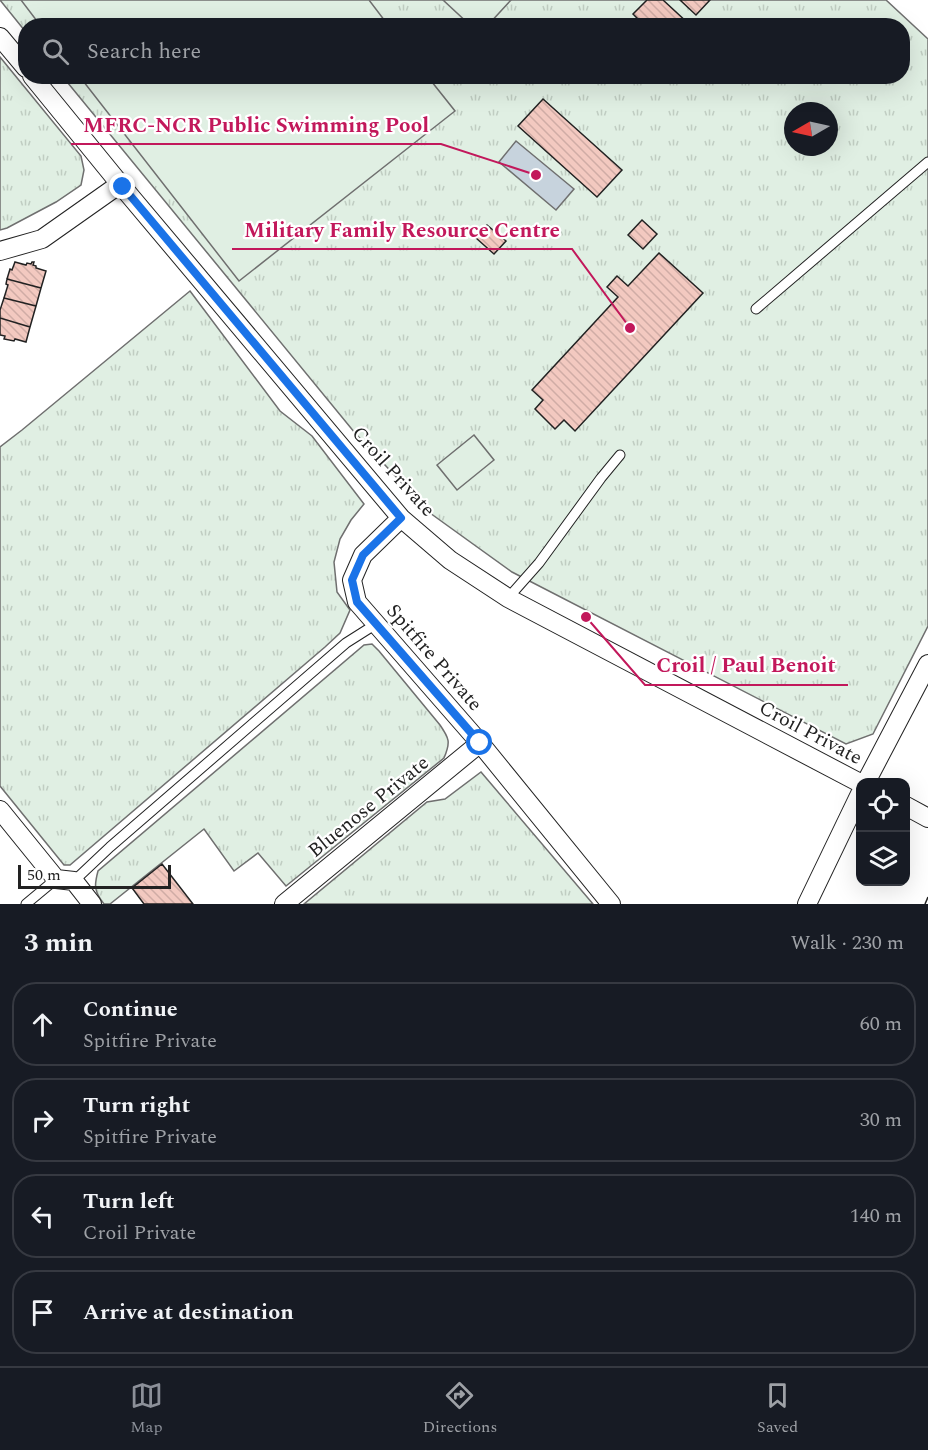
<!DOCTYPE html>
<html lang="en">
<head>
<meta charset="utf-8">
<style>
	:root { --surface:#171b24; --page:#20242c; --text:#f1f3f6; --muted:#9ea1a6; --line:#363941; --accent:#8c9099 }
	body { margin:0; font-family:Spectral,serif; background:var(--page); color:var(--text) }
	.controls { position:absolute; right:18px; bottom:18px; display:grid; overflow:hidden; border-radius:12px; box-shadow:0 6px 24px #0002 }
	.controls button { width:54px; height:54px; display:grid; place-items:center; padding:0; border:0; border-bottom:2px solid var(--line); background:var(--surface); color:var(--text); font:30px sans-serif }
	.compass { position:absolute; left:784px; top:102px; width:54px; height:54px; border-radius:50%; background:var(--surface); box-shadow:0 6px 24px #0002; rotate:261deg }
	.scale { position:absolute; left:18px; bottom:15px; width:153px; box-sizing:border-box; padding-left:6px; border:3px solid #222; border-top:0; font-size:16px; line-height:21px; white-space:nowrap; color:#222; -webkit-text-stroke:4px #fff; paint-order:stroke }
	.stop { position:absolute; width:18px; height:18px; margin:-14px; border:4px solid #1a73e8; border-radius:50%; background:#fff }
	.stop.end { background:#1a73e8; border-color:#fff; box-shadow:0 2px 6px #0008 }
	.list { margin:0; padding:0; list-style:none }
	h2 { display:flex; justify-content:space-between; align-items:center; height:78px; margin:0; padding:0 24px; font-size:26px }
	h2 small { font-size:20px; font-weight:400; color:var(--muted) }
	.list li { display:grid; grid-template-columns:39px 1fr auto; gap:18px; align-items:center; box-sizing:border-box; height:84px; margin:0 12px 12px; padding:0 12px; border:2px solid var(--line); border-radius:24px }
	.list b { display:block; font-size:22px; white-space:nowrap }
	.list p { margin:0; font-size:20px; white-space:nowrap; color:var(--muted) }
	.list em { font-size:20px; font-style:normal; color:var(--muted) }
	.icon { flex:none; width:33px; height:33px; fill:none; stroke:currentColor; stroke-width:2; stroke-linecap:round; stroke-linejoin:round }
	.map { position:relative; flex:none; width:928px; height:904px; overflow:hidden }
	.search { position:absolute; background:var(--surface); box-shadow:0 6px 24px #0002; left:18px; right:18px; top:18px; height:66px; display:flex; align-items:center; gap:15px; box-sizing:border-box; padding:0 21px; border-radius:24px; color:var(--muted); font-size:22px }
	.sheet { height:462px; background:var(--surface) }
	nav { display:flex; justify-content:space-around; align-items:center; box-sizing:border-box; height:84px; border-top:2px solid var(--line); background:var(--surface); font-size:16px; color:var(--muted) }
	nav a { display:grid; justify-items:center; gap:3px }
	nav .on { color:var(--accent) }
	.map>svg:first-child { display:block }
</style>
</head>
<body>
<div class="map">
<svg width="928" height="904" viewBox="0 0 928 904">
	<defs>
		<pattern id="grass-tufts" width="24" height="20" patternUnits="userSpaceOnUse" patternTransform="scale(1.5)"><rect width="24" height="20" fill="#e0efe3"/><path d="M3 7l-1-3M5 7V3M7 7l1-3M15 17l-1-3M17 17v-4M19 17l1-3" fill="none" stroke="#c0cdc2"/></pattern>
		<pattern id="building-back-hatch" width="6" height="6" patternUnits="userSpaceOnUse" patternTransform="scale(1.5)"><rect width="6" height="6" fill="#f3c9c0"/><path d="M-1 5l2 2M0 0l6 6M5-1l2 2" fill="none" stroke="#d0aca5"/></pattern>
	</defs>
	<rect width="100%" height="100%" fill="#fff"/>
	<path fill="url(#grass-tufts)" stroke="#6f6f6f" stroke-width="1.5" fill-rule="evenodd" d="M 0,0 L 886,0 L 928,39 L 928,626 L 873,734 L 846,744 L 512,572 L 430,513 L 355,433 L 63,77 L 902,76 L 902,26 L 26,26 L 25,31 ZM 793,111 L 829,111 L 829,147 L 793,147 Z
		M 0,57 L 81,156 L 84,170 L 81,185 L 56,202 L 7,228 L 0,230 Z
		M 190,291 L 280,411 L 312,436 L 364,504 L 351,520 L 340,539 L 334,562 L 337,592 L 350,610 L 340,633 L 325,647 L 70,865 L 64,865 L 0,786 L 0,447 L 22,430 Z
		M 372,644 L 379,651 L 440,725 C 449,738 451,742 444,758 L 286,886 L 258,853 L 234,871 L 204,829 L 110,904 L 104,904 C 94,891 94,886 98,871 L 364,645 Z
		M 481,772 L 593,904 L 304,904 L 427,802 L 445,799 Z"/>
	<path fill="#e0efe3" stroke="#6f6f6f" stroke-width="1.5" d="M 21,0 L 369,0 L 388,25 L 40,25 Z
		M 443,0 L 511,0 L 488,25 L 471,26 Z
		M 80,77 L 428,77 L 455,111 L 239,281 Z
		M 474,435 L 494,460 L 457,490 L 437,465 Z"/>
	<path fill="#c7d3dd" stroke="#6f6f6f" stroke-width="1.5" d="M 516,141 L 574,189 L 556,210 L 499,162 Z"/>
	<path fill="url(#building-back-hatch)" stroke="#222" stroke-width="1.5" d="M 647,0 L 663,0 L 689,24 L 687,26 L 645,26 L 633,14 Z
		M 680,0 L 710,0 L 696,15 Z
		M 543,99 L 622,170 L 597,197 L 518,126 Z
		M 642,220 L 657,234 L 643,249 L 628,235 Z
		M 487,225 L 506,241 L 494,254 L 476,238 Z
		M 659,253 L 703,293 L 575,431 L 564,420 L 555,429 L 535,409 L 543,400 L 532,390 L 618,297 L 607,287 L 617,276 L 628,286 Z
		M 15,262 L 26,265 L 27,263 L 31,264 L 32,262 L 34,262 L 33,265 L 36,266 L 36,268 L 46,271 L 41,288 L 7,279 L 10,269 L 12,270 Z
		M 7,279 L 41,288 L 36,306 L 4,298 L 8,285 L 6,284 Z
		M 4,298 L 36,306 L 30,327 L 0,318 L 0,310 Z
		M 0,318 L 30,327 L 26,342 L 15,339 L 14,341 L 4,339 L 5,336 L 0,335 Z
		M 162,864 L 193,904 L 144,904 L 132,888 Z"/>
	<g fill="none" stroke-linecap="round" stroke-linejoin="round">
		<g stroke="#222" stroke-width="11">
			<path id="service" d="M 756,309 L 928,162
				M 508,598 L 539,563 L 601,478 L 620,455
				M 74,881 L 110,847 L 346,643 L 376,624
				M 26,904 L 56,879"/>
		</g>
		<g stroke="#222" stroke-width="20">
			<path id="minor" d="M 0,37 L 26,68
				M 32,76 L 120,184 L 401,518 L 450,560 L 508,598 L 860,783
				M 0,251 L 42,239 L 120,184
				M 401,518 L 363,555 L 352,580 L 357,602 L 480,743 L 611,904
				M 866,782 L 928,664
				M 906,806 L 928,818
				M 0,810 L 56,879 L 74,881 L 92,904
				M 284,904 L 480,743
				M 807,904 L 860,794"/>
		</g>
		<use href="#service" stroke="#fff" stroke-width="9"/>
		<use href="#minor" stroke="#fff" stroke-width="18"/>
		<path stroke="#222" stroke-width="1.5" stroke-dasharray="8 3" stroke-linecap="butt" d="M 925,904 L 928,897"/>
	</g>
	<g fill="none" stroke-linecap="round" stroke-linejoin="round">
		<path stroke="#1a73e8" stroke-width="8" d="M 123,187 L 401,518 L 363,555 L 352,580 L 357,602 L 480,743"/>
	</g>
	<g text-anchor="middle" stroke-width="4.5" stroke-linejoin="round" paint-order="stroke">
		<g font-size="20" fill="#222" stroke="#fff">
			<text transform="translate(394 471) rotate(48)" y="7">Croil Private</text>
			<text transform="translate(435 657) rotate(49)" y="7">Spitfire Private</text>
			<text transform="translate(811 732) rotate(28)" y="7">Croil Private</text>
			<text transform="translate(368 806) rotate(-39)" y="7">Bluenose Private</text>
		</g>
	</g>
	<path fill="none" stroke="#c2185b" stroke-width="2" d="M536 175L441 144H71M630 328L572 249H232M586 617L645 685H848"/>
	<g fill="#c2185b" stroke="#fff" stroke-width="2">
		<circle cx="536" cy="175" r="6"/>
		<circle cx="630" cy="328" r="6"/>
		<circle cx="586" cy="617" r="6"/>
	</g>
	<g font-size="21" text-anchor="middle" font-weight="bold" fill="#c2185b" stroke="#fff" stroke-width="4.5" stroke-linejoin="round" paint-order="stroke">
		<text x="256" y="132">MFRC-NCR Public Swimming Pool</text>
		<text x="402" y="237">Military Family Resource Centre</text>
		<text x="746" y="672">Croil / Paul Benoit</text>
	</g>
</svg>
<div class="controls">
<button><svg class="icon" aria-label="locate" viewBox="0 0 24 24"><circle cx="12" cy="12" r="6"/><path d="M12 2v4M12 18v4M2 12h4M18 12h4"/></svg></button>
<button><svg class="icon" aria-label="layers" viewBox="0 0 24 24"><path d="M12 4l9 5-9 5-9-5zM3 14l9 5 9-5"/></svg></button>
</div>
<svg class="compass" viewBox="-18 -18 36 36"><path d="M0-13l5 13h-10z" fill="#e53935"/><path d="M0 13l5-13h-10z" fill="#9ea1a6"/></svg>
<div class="scale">50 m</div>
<div class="stop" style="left:480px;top:743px"></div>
<div class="stop end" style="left:123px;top:187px"></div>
<div class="search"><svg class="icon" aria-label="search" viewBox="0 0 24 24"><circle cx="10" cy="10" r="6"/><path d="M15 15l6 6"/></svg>Search here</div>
</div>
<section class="sheet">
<h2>3 min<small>Walk · 230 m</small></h2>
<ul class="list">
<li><svg class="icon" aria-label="ahead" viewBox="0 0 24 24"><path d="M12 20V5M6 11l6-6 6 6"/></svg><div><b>Continue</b><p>Spitfire Private</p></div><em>60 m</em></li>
<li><svg class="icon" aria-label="right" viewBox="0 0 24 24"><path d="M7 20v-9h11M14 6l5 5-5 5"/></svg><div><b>Turn right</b><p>Spitfire Private</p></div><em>30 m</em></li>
<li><svg class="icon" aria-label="left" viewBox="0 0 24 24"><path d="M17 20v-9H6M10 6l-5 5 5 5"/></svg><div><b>Turn left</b><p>Croil Private</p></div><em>140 m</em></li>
<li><svg class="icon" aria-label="arrive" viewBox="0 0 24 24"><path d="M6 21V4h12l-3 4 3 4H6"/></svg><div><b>Arrive at destination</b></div></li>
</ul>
</section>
<nav>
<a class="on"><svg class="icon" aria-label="map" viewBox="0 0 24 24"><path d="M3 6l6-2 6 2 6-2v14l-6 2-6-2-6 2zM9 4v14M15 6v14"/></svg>Map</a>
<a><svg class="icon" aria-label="directions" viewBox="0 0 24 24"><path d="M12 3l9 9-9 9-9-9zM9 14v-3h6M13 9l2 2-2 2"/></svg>Directions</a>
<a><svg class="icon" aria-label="saved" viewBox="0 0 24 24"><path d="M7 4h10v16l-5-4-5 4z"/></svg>Saved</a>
</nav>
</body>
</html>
